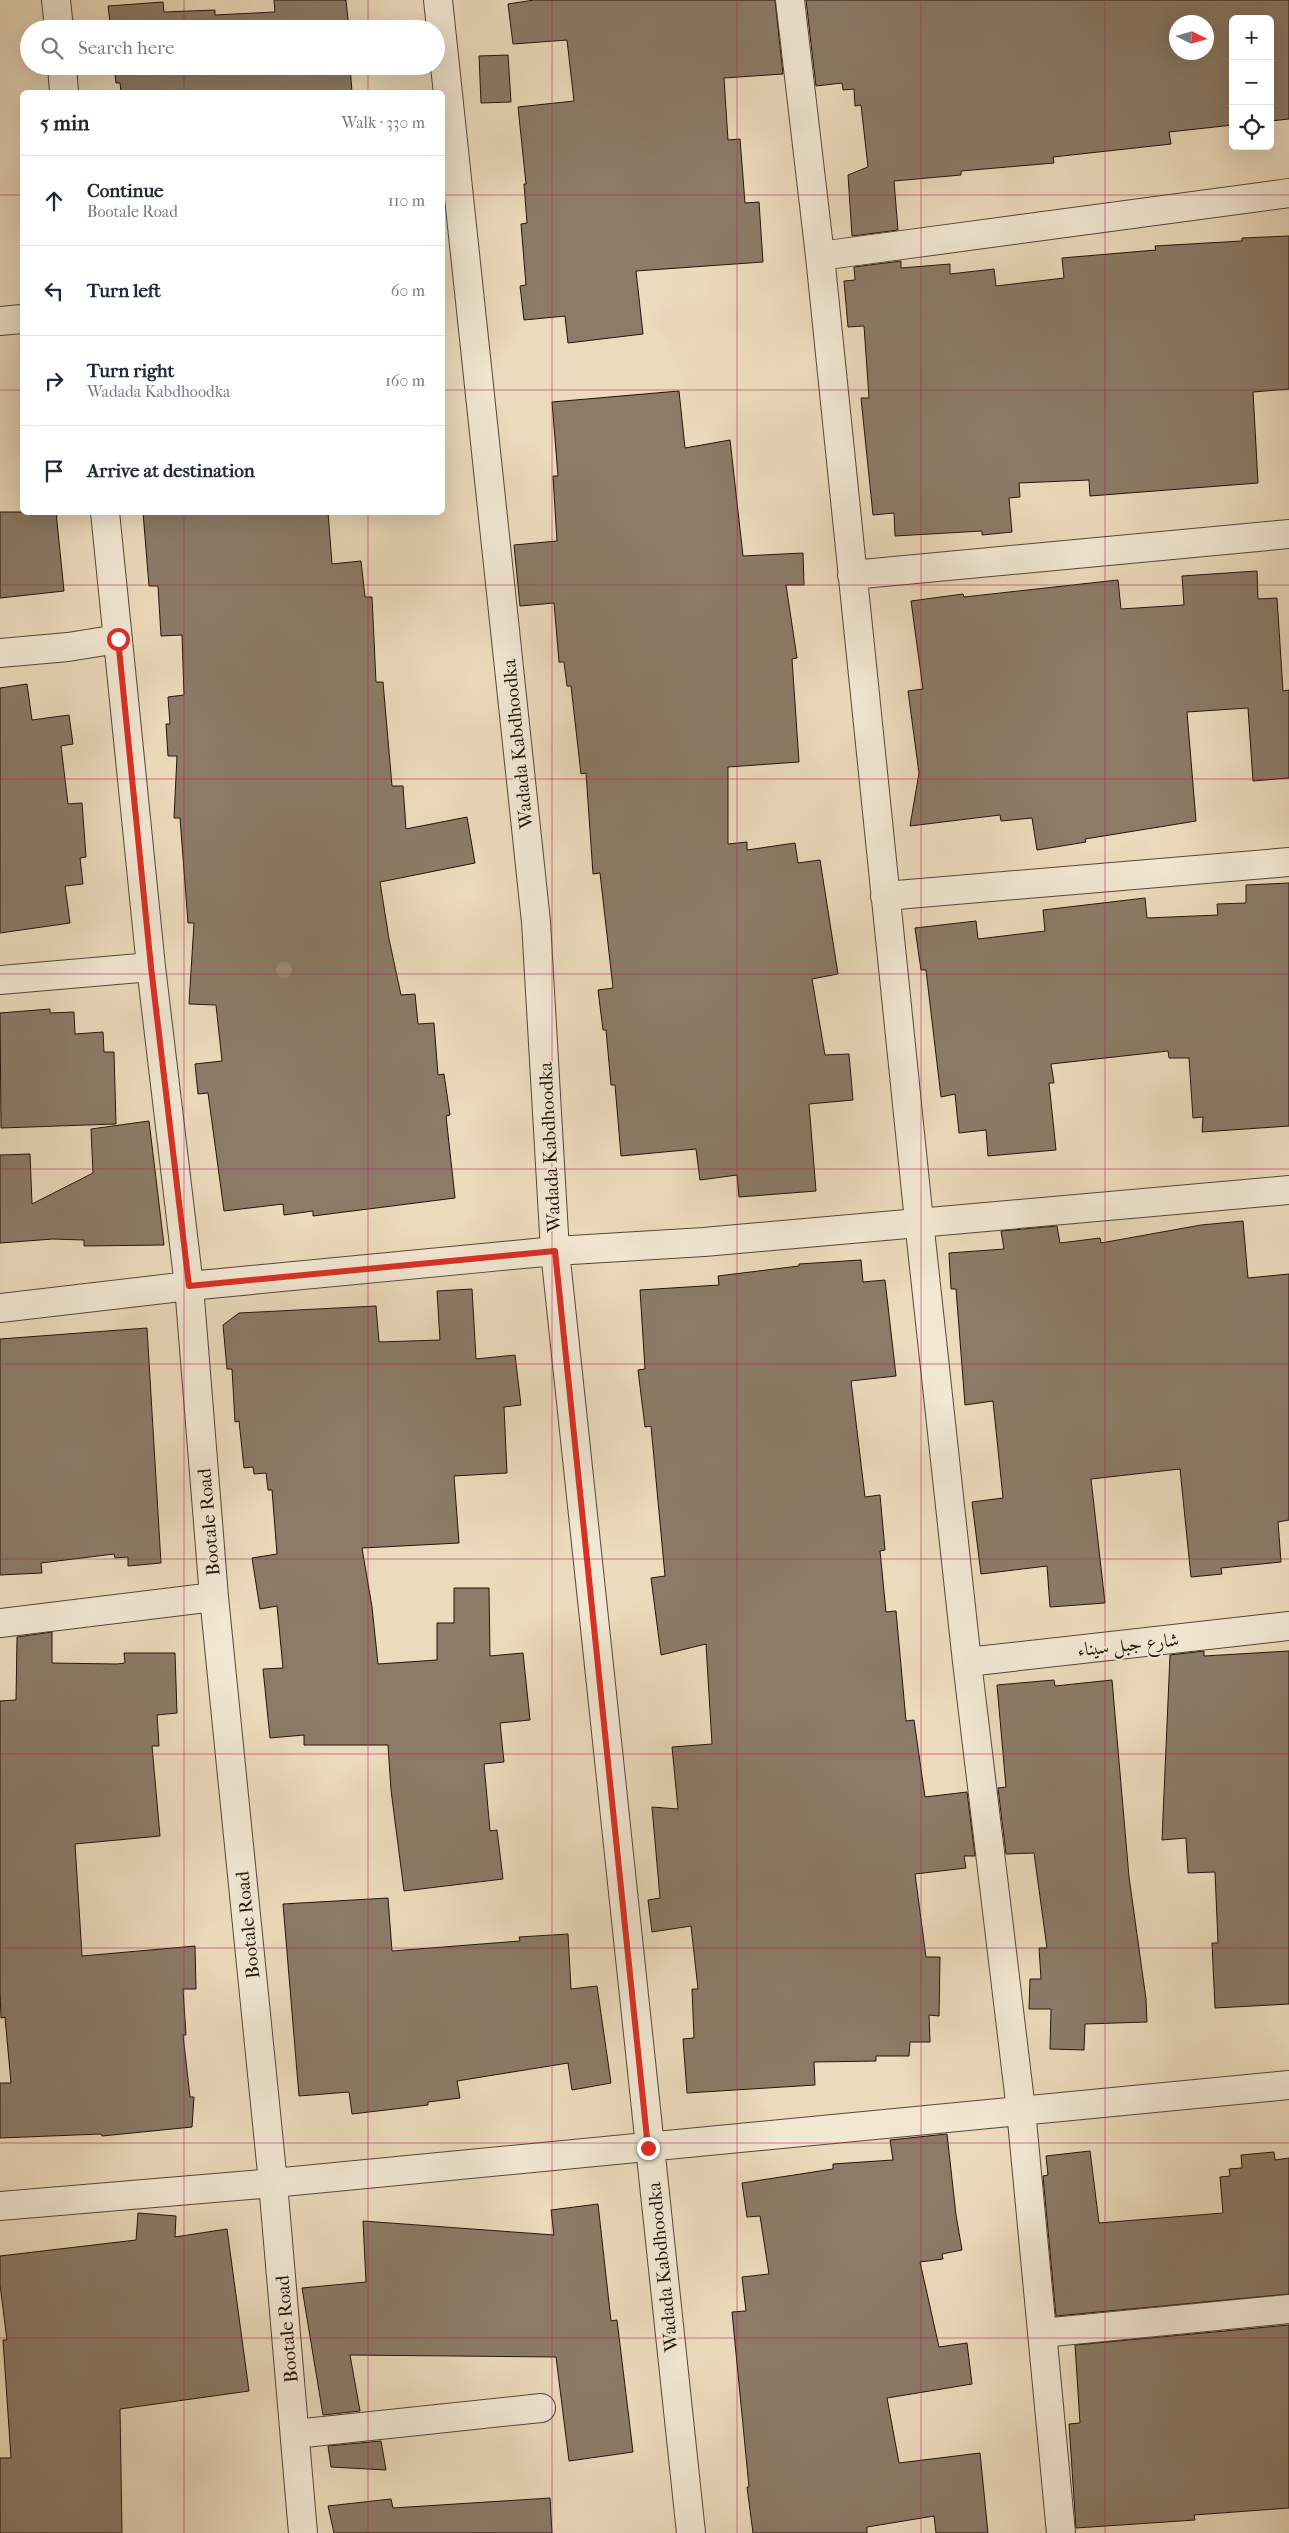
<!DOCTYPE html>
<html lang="en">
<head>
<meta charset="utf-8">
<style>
	:root { --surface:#fff; --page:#f2f2f3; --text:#1f2937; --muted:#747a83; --line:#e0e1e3 }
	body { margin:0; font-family:"IM FELL French Canon",Amiri,serif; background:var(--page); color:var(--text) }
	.controls { position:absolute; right:15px; top:15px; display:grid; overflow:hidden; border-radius:8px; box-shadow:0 5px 20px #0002 }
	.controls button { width:45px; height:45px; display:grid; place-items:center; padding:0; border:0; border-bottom:1px solid var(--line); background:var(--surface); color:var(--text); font:25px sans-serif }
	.compass { position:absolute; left:1169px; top:15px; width:45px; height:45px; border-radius:50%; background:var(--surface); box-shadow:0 5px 20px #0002; rotate:95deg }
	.stop { position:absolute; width:15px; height:15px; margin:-11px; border:4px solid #d93025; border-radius:50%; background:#fff }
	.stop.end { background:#d93025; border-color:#fff; box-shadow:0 1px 5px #0008 }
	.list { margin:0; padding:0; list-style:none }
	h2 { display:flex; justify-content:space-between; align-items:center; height:65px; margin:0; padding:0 20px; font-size:21px }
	h2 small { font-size:16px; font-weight:400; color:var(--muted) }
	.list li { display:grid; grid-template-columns:32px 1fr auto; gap:15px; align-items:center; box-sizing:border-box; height:90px; padding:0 20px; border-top:1px solid var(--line) }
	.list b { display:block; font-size:19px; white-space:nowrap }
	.list p { margin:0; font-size:16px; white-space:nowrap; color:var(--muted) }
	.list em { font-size:16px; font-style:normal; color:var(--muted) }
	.icon { flex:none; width:28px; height:28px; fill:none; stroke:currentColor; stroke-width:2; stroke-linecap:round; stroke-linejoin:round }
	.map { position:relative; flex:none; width:1289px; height:2533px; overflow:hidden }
	.search { position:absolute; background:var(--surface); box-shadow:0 5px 20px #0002; left:20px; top:20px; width:425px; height:55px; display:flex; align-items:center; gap:12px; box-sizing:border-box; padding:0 18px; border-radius:28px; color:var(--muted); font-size:19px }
	.panel { position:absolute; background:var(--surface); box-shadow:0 5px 20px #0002; left:20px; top:90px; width:425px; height:425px; border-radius:8px }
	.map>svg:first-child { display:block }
</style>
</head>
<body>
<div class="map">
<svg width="1289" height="2533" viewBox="0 0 1289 2533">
	<rect width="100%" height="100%" fill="#ebdabb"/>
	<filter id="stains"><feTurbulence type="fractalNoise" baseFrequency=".004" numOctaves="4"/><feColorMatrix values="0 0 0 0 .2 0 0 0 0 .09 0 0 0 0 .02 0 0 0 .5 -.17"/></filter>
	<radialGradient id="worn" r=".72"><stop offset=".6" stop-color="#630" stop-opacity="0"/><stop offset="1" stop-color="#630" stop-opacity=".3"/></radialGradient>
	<path fill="#8b7b67" stroke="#24140d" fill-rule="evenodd" d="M 274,0 L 346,0 L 349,29 L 111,29 L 108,6 L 163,2 L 164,12 L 215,10 L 215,15 L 275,12 Z
		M 534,0 L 775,0 L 783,74 L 724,78 L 728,140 L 740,139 L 745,203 L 759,202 L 763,262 L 636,271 L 643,334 L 568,343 L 565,316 L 524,320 L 520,286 L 526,285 L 521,224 L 527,223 L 524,184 L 526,184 L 518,107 L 574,101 L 567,40 L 513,44 L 508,4 Z
		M 806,0 L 1289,0 L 1289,119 L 1270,121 L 1270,19 L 1233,19 L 1233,125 L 1169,132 L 1171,144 L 1053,157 L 1054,163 L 961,171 L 961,175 L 894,181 L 898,230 L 852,236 L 848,175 L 868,167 L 861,105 L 855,106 L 854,89 L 843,90 L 842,83 L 816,86 ZM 1176,22 L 1206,22 L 1206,52 L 1176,52 Z
		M 508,55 L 511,102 L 481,103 L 479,56 Z
		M 114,66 L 350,66 L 352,92 L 121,92 L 120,83 L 116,83 Z
		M 1289,236 L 1289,389 L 1253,392 L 1258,483 L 1090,496 L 1089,480 L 1019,483 L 1020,497 L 1009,498 L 1012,532 L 982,535 L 982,531 L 895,536 L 894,513 L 873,515 L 861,398 L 869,398 L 864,326 L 848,327 L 844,281 L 855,280 L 854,267 L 901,261 L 901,268 L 950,264 L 950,274 L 994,269 L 996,286 L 1064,278 L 1062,258 L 1156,250 L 1155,246 L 1242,241 L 1242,238 Z
		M 679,391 L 685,448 L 730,440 L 743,556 L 803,553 L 804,585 L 786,585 L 797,658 L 792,659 L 799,762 L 728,767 L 728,844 L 747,842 L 747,850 L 795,843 L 798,863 L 820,860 L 838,974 L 812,979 L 825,1055 L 849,1054 L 853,1100 L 809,1104 L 816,1191 L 739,1197 L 737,1175 L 700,1180 L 696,1149 L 621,1156 L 615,1085 L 611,1085 L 606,1030 L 603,1030 L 598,990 L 613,988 L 600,873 L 593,874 L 586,773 L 581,774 L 571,686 L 567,686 L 564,662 L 559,662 L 554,603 L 520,606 L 514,545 L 557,541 L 553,476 L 558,476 L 552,402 Z
		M 0,512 L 56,512 L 64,591 L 0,598 Z
		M 143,512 L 328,512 L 332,564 L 361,561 L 365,597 L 372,597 L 376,682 L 383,682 L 392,786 L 403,786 L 406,829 L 467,817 L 475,863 L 380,882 L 389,939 L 401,995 L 415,994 L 418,1024 L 434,1023 L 438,1075 L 444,1074 L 450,1115 L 446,1116 L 455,1198 L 313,1216 L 313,1211 L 284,1215 L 283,1204 L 224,1211 L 208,1093 L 198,1094 L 195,1064 L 222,1061 L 216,1005 L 189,1004 L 194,923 L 188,923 L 180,818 L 174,818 L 177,756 L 168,756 L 166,724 L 170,724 L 168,697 L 184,695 L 182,635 L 161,636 L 158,586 L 149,586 Z
		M 1257,571 L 1258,599 L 1277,598 L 1283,691 L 1289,690 L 1289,778 L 1253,781 L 1248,708 L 1187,712 L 1196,821 L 1085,839 L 1086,842 L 1037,850 L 1032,818 L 1001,821 L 1000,815 L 910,826 L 919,773 L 908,691 L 923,689 L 911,601 L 963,594 L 964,597 L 1118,580 L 1121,609 L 1184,605 L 1182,576 Z
		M 27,684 L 32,720 L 69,715 L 73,744 L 61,746 L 68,804 L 82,803 L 86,857 L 80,858 L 83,884 L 65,886 L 70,923 L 0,933 L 0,688 Z
		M 1289,883 L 1289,1126 L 1202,1132 L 1203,1117 L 1193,1118 L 1189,1058 L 1169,1058 L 1168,1051 L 1051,1064 L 1054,1083 L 1049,1083 L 1056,1150 L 988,1156 L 986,1130 L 959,1133 L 955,1094 L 941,1097 L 926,970 L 921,970 L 915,928 L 976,921 L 978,939 L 1045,931 L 1043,910 L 1145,898 L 1147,918 L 1218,915 L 1217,904 L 1246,903 L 1246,885 Z
		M 50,1009 L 50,1013 L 74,1012 L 75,1034 L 103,1032 L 104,1052 L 114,1052 L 116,1124 L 1,1128 L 0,1013 Z
		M 149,1121 L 164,1245 L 84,1246 L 84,1240 L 53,1239 L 0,1243 L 0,1155 L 30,1154 L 32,1204 L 93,1173 L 91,1129 Z
		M 1243,1221 L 1248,1278 L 1289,1274 L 1289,1520 L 1278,1522 L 1281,1562 L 1221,1568 L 1222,1574 L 1191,1577 L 1180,1469 L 1091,1479 L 1105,1603 L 1050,1607 L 1047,1566 L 981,1574 L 972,1502 L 1003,1498 L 993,1401 L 965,1405 L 956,1289 L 951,1289 L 949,1253 L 1004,1249 L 1001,1231 L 1057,1226 L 1060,1243 L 1100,1238 L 1101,1243 L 1201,1225 Z
		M 861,1260 L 863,1282 L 885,1280 L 896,1376 L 851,1381 L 865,1497 L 880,1495 L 885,1550 L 880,1551 L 886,1612 L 896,1611 L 906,1721 L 914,1720 L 925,1797 L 967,1792 L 975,1856 L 964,1856 L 966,1868 L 915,1874 L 926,1957 L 940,1957 L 939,2016 L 929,2015 L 930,2042 L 910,2042 L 909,2056 L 876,2056 L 876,2061 L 814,2062 L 815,2085 L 687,2093 L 683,2039 L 694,2038 L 692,1989 L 698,1989 L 691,1926 L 652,1932 L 648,1900 L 660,1898 L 652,1807 L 678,1809 L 672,1747 L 712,1744 L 706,1644 L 661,1655 L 651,1578 L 665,1576 L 651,1426 L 645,1427 L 638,1370 L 645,1369 L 640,1290 L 719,1285 L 718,1276 L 799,1266 L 799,1264 Z
		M 472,1289 L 476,1359 L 515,1355 L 521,1405 L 504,1407 L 507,1473 L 454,1476 L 459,1543 L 362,1548 L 372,1607 L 378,1664 L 437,1660 L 437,1623 L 454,1623 L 454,1588 L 489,1588 L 490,1656 L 523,1653 L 530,1720 L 500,1723 L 504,1762 L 484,1764 L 490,1831 L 497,1830 L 503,1879 L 404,1891 L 391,1790 L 388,1745 L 304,1745 L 304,1735 L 270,1738 L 263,1669 L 283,1668 L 277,1606 L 260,1609 L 252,1558 L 277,1554 L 272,1490 L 268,1490 L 266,1473 L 254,1474 L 253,1467 L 244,1468 L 239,1421 L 235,1422 L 232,1369 L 227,1369 L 223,1325 L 239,1313 L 376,1306 L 379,1342 L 440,1340 L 437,1291 Z
		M 147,1328 L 161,1563 L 128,1566 L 128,1557 L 115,1558 L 114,1554 L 41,1563 L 42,1573 L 0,1575 L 0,1339 Z
		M 52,1632 L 52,1663 L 117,1664 L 125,1663 L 124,1653 L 175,1653 L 177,1713 L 157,1715 L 159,1746 L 152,1746 L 160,1836 L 75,1844 L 82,1956 L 195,1946 L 196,1989 L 183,1989 L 186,2035 L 183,2035 L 190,2097 L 194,2097 L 192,2127 L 102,2136 L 101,2134 L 0,2138 L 0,2083 L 11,2083 L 5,2017 L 1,2018 L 0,1991 L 0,1701 L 16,1700 L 17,1637 Z
		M 1204,1651 L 1204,1656 L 1289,1651 L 1289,2004 L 1215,2008 L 1212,1943 L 1218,1943 L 1215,1872 L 1188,1873 L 1186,1838 L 1162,1840 L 1170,1655 Z
		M 1054,1680 L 1055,1686 L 1112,1680 L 1129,1877 L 1146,1999 L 1147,2022 L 1085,2024 L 1084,2050 L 1050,2049 L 1051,2009 L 1029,2009 L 1030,1979 L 1041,1979 L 1039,1948 L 1047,1948 L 1034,1853 L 1006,1854 L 998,1788 L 1006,1787 L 997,1685 Z
		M 388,1898 L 392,1951 L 520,1941 L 519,1937 L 568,1934 L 571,1989 L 597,1986 L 611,2083 L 572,2090 L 568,2063 L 457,2081 L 460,2098 L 428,2102 L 428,2105 L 352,2114 L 349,2092 L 299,2096 L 283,1904 Z
		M 947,2134 L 956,2215 L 962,2250 L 942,2254 L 943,2259 L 920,2262 L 939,2347 L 967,2343 L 972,2384 L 887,2398 L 899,2463 L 980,2453 L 988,2533 L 936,2533 L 934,2516 L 867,2527 L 867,2533 L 753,2533 L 747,2487 L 749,2487 L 732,2312 L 746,2311 L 742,2277 L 769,2274 L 760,2216 L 747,2217 L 742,2183 L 833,2169 L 833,2164 L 893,2160 L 890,2140 Z
		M 1090,2151 L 1099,2223 L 1223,2213 L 1220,2177 L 1230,2176 L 1229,2169 L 1242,2168 L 1241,2155 L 1274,2152 L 1275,2160 L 1289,2158 L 1289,2294 L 1056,2316 L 1043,2176 L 1048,2175 L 1046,2156 Z
		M 598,2204 L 611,2321 L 617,2320 L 633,2452 L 569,2461 L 556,2357 L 350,2355 L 360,2411 L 323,2415 L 302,2288 L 366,2282 L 363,2221 L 554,2235 L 551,2210 Z
		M 138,2213 L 176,2216 L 175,2237 L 227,2229 L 249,2391 L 120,2409 L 122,2533 L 0,2533 L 0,2458 L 11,2458 L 3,2340 L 7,2340 L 0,2285 L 0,2256 L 136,2240 Z
		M 1289,2325 L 1289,2508 L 1194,2515 L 1195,2520 L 1076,2528 L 1069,2424 L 1080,2423 L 1075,2345 Z
		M 381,2441 L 386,2470 L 331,2467 L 328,2446 Z
		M 550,2498 L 552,2533 L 334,2533 L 328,2506 L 391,2499 L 393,2508 Z"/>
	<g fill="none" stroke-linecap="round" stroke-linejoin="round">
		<g stroke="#564638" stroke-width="30">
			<path id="minor" d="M 56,0 L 59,29
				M 438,0 L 536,922 L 555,1251 L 691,2533
				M 790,0 L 820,256 L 919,1221 L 967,1662 L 1021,2110 L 1061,2533
				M 62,66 L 64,92
				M 820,256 L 1289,193
				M 0,321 L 22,319
				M 105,512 L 151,967 L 189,1286 L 214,1597 L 273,2183 L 303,2533
				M 852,575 L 1289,534
				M 0,653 L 68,647 L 118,639
				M 885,896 L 1289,862
				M 0,980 L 151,967
				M 0,1308 L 189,1286 L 555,1251 L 704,1242 L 1289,1190
				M 0,1623 L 214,1597
				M 967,1662 L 1289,1626
				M 0,2206 L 273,2183 L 1289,2085
				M 1042,2333 L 1289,2309
				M 295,2434 L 541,2408"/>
		</g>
		<use href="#minor" stroke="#f2e7d3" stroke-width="28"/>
	</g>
	<circle fill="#9d8c77" cx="284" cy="970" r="8"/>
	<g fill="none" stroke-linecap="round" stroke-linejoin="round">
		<path stroke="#d93025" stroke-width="6" d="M 118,639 L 151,967 L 189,1286 L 555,1251 L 648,2148"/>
	</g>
	<path fill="none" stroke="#c2185b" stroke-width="1" stroke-opacity="0.55" d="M 184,0 L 184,29M 368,0 L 368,29M 552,0 L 552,2533M 737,0 L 737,2533M 921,0 L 921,2533M 1105,0 L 1105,2533M 184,66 L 184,92M 368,66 L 368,92M 0,195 L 22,195M 442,195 L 1289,195M 0,390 L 22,390M 442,390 L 1289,390M 184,512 L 184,2533M 368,512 L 368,2533M 0,585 L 1289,585M 0,779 L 1289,779M 0,974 L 1289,974M 0,1169 L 1289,1169M 0,1364 L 1289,1364M 0,1559 L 1289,1559M 0,1754 L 1289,1754M 0,1948 L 1289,1948M 0,2143 L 1289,2143M 0,2338 L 1289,2338"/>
	<g text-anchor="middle" stroke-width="4" stroke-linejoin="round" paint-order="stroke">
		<g font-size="19" fill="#24140d" stroke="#f2e7d3">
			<text transform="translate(517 744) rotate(-96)" y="7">Wadada Kabdhoodka</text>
			<text transform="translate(549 1147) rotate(-93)" y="7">Wadada Kabdhoodka</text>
			<text transform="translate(208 1522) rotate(-95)" y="7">Bootale Road</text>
			<text transform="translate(1128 1644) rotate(-6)" y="7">شارع جبل سيناء</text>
			<text transform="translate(247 1925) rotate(-96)" y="7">Bootale Road</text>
			<text transform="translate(662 2267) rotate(-96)" y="7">Wadada Kabdhoodka</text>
			<text transform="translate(286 2329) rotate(-95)" y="7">Bootale Road</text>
		</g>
	</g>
	<rect width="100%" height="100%" filter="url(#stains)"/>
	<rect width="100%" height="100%" fill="url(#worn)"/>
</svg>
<div class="controls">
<button>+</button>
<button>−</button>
<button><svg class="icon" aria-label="locate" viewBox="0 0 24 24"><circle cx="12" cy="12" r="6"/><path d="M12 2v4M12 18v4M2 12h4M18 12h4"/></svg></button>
</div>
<svg class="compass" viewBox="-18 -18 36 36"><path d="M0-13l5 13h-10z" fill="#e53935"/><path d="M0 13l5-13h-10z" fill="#747a83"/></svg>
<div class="stop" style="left:118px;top:639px"></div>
<div class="stop end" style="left:648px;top:2148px"></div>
<div class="search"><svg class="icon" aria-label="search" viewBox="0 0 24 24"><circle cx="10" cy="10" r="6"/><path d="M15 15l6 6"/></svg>Search here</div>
<section class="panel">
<h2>5 min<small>Walk · 330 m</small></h2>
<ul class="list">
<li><svg class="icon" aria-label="ahead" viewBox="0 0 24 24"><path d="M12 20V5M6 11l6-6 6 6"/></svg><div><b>Continue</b><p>Bootale Road</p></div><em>110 m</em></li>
<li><svg class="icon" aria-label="left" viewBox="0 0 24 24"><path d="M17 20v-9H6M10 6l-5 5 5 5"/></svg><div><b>Turn left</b></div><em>60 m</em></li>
<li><svg class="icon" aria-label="right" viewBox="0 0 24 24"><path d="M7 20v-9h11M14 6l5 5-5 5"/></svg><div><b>Turn right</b><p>Wadada Kabdhoodka</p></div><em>160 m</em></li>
<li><svg class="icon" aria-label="arrive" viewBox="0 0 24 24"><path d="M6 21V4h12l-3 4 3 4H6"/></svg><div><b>Arrive at destination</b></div></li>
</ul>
</section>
</div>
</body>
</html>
